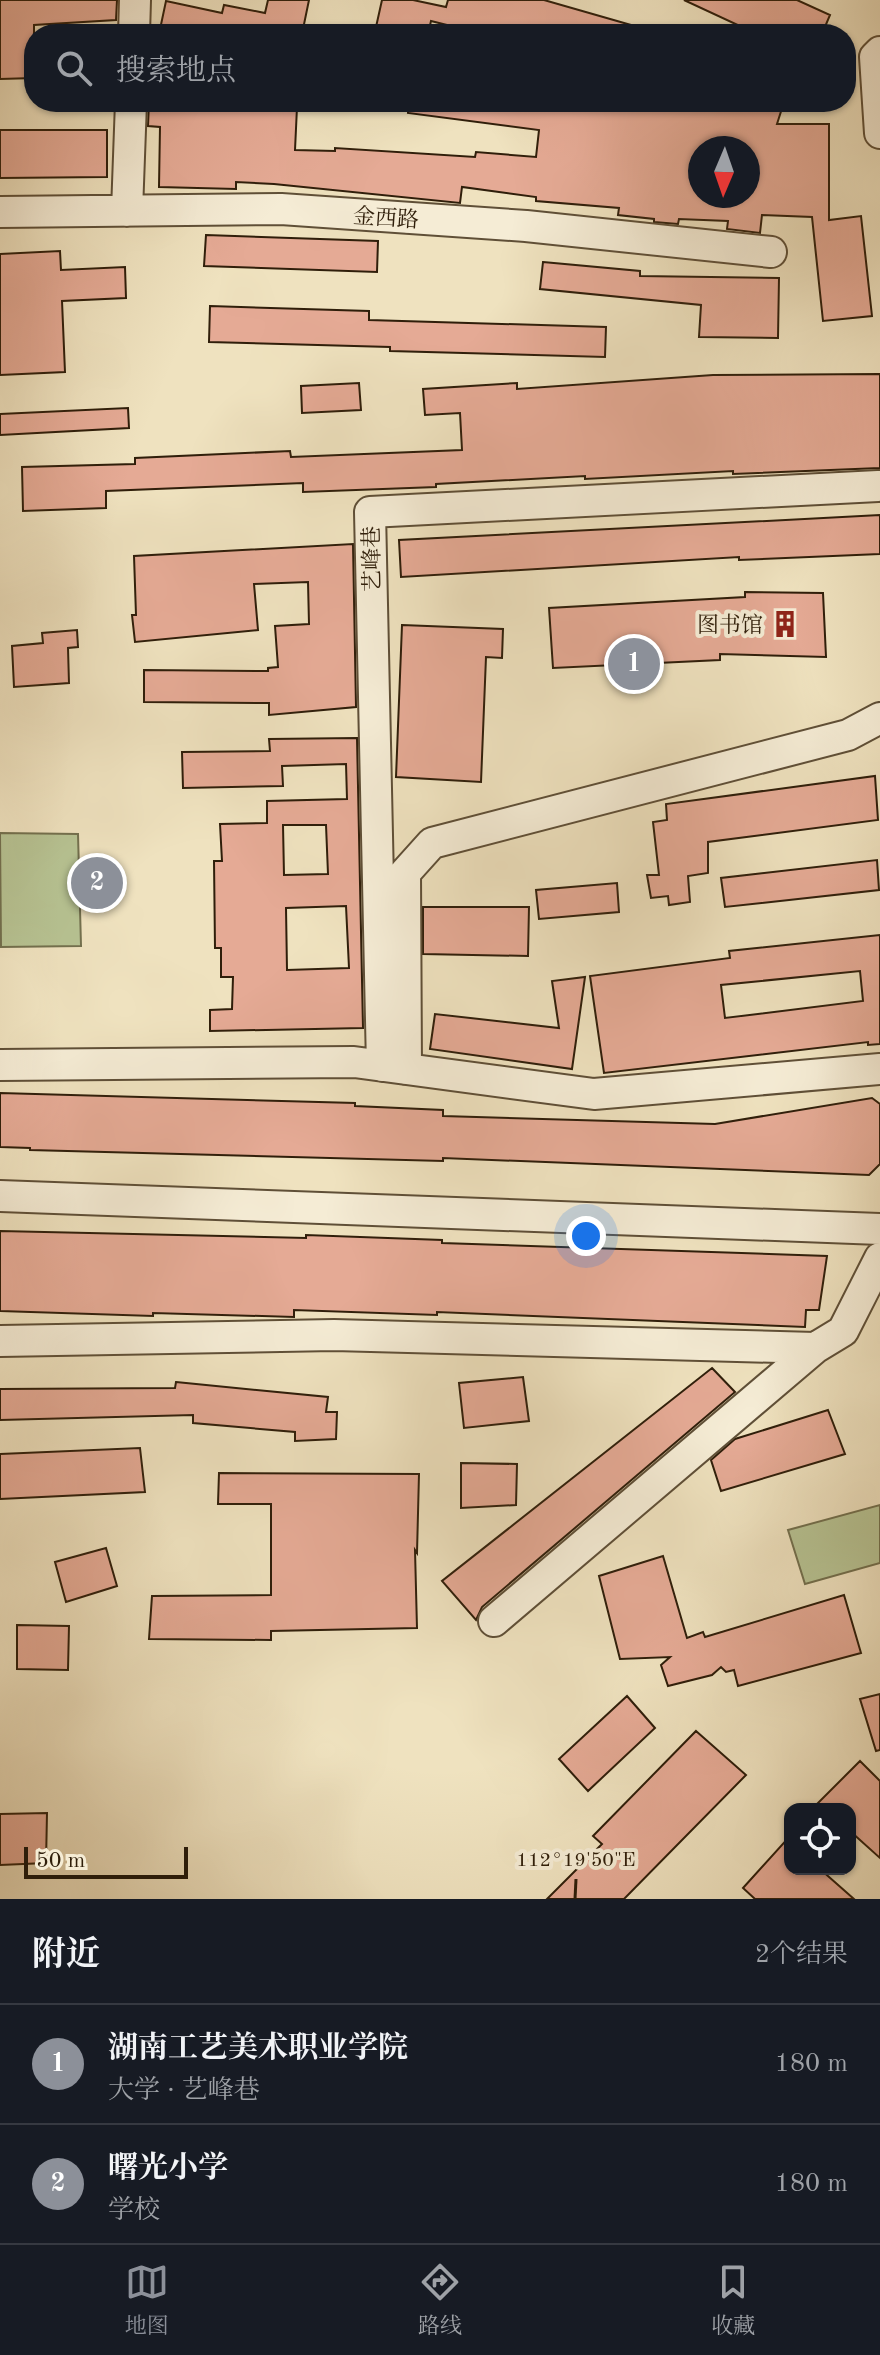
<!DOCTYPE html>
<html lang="zh">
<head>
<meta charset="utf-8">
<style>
	:root { --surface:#171b24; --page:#20242c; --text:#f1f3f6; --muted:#9ea1a6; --line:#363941; --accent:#8c9099 }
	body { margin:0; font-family:"Old Standard TT","Noto Serif SC",serif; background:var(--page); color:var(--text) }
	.controls { position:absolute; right:24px; bottom:24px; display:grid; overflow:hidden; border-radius:16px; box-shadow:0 2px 6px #0004 }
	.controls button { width:72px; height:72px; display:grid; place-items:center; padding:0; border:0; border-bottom:2px solid var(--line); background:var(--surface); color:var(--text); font:40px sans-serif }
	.compass { position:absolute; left:688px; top:136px; width:72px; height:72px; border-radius:50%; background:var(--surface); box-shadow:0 2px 6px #0004; rotate:182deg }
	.scale { position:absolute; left:24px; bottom:20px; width:164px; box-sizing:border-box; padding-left:8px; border:4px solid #2f1e0a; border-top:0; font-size:22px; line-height:28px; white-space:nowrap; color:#2f1e0a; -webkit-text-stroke:6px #f5ecd5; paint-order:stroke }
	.you { position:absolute; left:586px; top:1236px; width:28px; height:28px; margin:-20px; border:6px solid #fff; border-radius:50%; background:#1a73e8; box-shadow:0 0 0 12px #1a73e833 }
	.badge { display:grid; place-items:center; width:52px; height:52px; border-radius:50%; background:var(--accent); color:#fff; font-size:26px; font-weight:700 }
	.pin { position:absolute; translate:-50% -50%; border:4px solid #fff; box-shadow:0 2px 8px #0006 }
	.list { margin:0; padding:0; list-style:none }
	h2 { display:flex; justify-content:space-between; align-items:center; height:104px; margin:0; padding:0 32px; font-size:34px }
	h2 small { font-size:26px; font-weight:400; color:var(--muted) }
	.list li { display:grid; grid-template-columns:52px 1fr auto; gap:24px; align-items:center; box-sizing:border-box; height:120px; padding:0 32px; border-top:2px solid var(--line) }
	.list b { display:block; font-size:30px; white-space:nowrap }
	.list p { margin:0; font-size:26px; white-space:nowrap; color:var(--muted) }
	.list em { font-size:26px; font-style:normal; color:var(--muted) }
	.icon { flex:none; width:44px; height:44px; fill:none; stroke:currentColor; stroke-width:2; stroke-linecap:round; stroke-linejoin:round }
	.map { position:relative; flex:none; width:880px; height:1899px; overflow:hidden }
	.search { position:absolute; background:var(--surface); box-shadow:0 2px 6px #0004; left:24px; right:24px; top:24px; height:88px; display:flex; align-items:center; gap:20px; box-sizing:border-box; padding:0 28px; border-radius:32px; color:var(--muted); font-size:30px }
	.sheet { height:344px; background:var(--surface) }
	nav { display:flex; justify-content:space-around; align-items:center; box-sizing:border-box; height:112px; border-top:2px solid var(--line); background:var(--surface); font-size:22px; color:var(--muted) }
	nav a { display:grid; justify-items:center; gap:4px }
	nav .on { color:var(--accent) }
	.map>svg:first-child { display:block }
</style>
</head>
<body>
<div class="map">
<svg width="880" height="1899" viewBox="0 0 880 1899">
	<rect width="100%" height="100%" fill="#efe2bf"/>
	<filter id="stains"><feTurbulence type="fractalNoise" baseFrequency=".0025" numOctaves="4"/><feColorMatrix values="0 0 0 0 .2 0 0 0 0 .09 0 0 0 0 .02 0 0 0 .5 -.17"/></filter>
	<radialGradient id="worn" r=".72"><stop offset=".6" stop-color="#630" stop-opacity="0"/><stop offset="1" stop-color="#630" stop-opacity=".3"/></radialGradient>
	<path fill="#b7c393" stroke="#73704e" stroke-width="2" d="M 0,833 L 78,834 L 81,946 L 1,947 Z
		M 880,1505 L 880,1563 L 805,1584 L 788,1530 Z"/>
	<path fill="#e5aa95" stroke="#2f1e0a" stroke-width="2" fill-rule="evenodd" d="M 0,0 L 117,0 L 116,20 L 34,25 L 34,78 L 0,79 Z
		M 268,0 L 309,0 L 302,34 L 159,34 L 166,1 L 222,13 L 224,5 L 265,13 Z
		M 382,0 L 413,0 L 446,7 L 448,0 L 544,0 L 645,29 L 644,34 L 483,34 L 431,21 L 428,34 L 409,34 L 376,27 Z
		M 684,0 L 797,0 L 830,15 L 822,34 L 757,34 Z
		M 149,102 L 242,102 L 242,105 L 297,107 L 295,150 L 335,151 L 335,148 L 475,157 L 476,152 L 536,157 L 539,130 L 408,113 L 409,102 L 554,102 L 622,110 L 623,102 L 784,102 L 777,124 L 829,124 L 829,220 L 861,216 L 872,316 L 823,321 L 812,217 L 762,215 L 760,233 L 727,229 L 728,221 L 679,219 L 678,224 L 654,222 L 654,219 L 618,215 L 619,208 L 536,201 L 536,197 L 462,187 L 460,203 L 274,184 L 236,182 L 236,189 L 159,187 L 160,127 L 148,126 ZM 700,148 L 748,148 L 748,196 L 700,196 Z
		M 0,130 L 107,130 L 107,177 L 0,178 Z
		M 206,235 L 378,241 L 377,272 L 204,266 Z
		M 60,251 L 61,270 L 125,267 L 126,298 L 62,301 L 65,372 L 0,375 L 0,254 Z
		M 543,262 L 640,271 L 640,276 L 779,278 L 778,338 L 699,337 L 701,305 L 540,289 Z
		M 210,306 L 369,311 L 369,320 L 606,327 L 605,357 L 390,351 L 390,347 L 209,342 Z
		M 880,374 L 880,468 L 733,474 L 733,471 L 585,479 L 585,476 L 436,484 L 436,487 L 303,492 L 303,483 L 106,491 L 106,508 L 23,511 L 22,467 L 135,464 L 135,458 L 290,451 L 291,457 L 462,450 L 460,413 L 425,415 L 423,389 L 517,383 L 517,389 L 713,375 Z
		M 359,383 L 361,410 L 302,413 L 301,386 Z
		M 128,408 L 129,428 L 0,435 L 0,414 Z
		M 880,515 L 880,554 L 739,560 L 739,557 L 401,577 L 399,540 Z
		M 353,544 L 356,707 L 269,715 L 269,703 L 144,702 L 144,670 L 268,671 L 268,668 L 278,667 L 275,626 L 309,624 L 308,582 L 254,584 L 258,630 L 135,642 L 132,615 L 136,615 L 134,556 Z
		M 745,592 L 823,593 L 826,657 L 720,654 L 720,660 L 553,668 L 549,608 L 745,597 Z
		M 402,625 L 503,629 L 502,658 L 486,657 L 481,782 L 396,777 Z
		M 77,630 L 78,647 L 68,648 L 69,683 L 14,687 L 12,646 L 43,643 L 42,633 Z
		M 357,738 L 363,1028 L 210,1031 L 210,1010 L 232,1009 L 233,977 L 221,977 L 221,948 L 215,948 L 214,861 L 222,861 L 220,824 L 267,823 L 267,801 L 347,799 L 346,764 L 282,766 L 283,786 L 183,788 L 182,752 L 270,751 L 269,739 ZM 283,825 L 326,825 L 328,874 L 284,875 ZM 346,906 L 349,968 L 287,970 L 286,908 Z
		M 875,776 L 878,820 L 708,842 L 708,873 L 688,876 L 690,902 L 669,905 L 668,896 L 651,898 L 647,875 L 659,875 L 653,822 L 667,820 L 666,804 Z
		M 877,860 L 879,890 L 725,907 L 721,878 Z
		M 617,883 L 619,912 L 539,919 L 536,890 Z
		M 423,907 L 529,907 L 528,956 L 423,954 Z
		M 880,935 L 880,1044 L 868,1045 L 868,1042 L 604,1073 L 590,976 L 730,958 L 729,951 ZM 860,971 L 863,1001 L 725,1018 L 721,985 Z
		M 585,977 L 572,1069 L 430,1049 L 435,1014 L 559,1028 L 552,981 Z
		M 0,1093 L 355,1103 L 355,1106 L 443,1110 L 443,1116 L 715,1124 L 872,1098 L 880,1104 L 880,1164 L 869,1175 L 443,1158 L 443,1161 L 30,1150 L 30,1148 L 0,1147 Z
		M 0,1231 L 306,1238 L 306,1235 L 442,1240 L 442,1243 L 827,1256 L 819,1310 L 806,1310 L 805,1327 L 437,1312 L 437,1315 L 294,1310 L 294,1317 L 153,1313 L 153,1316 L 0,1311 Z
		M 712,1368 L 735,1392 L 482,1607 L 476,1620 L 442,1581 Z
		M 523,1377 L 529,1421 L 464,1428 L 459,1383 Z
		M 176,1382 L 328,1397 L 326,1412 L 337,1412 L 336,1439 L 295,1441 L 295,1432 L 193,1423 L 193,1415 L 0,1420 L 0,1389 L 175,1388 Z
		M 828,1410 L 845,1454 L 721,1491 L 711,1460 L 735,1439 Z
		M 140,1448 L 145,1492 L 0,1499 L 0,1454 Z
		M 461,1463 L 517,1464 L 516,1505 L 461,1508 Z
		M 219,1473 L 419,1474 L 417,1553 L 415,1550 L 417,1628 L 271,1631 L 271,1640 L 149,1639 L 152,1596 L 271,1595 L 271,1504 L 218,1504 Z
		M 106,1548 L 117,1586 L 66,1602 L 55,1562 Z
		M 663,1556 L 687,1638 L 703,1632 L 705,1637 L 844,1595 L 861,1653 L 738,1686 L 734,1670 L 726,1672 L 721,1667 L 712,1675 L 668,1686 L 661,1665 L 670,1657 L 620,1659 L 599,1576 Z
		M 17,1625 L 69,1626 L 68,1670 L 17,1669 Z
		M 880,1694 L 880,1750 L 876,1751 L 860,1699 Z
		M 627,1696 L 655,1728 L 588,1791 L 559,1759 Z
		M 696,1731 L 746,1775 L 624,1899 L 547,1899 L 602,1844 L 593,1836 Z
		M 860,1761 L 880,1781 L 880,1858 L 850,1831 L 850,1809 L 812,1809 Z
		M 47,1813 L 46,1863 L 0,1865 L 0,1814 Z
		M 790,1836 L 790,1869 L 820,1869 L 854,1899 L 755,1899 L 743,1888 Z"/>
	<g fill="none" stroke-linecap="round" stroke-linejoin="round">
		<g stroke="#5f4f37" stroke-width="34">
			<path id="minor" d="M 134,34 L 135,0
				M 880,52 L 875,57 L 880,133
				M 127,211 L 131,102
				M 0,212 L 281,209 L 526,226 L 771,252
				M 0,1065 L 354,1062 L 594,1094 L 880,1069
				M 382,1066 L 370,512 L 878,486
				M 406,1069 L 405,873 L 432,843 L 848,735 L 880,718
				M 0,1196 L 880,1229
				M 0,1341 L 334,1335 L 815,1348 L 843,1331 L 880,1258
				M 494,1621 L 815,1348"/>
		</g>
		<use href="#minor" stroke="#f5ecd5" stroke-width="30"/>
	</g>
	<path fill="none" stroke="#2f1e0a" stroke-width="3" d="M 575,1899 L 576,1879"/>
	<defs>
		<g id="building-bare" transform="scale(2.16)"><path d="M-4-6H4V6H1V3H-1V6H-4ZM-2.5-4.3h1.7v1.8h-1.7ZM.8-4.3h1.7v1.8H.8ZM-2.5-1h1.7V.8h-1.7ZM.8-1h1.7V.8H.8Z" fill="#8f2418" stroke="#f5ecd5" stroke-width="2.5" paint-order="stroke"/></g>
	</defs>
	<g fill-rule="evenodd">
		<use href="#building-bare" x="785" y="624"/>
	</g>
	<g text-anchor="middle" stroke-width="8" stroke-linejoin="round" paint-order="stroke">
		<g font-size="22" fill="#2f1e0a" stroke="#f5ecd5">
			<text transform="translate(386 217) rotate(4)" y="8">金西路</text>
			<text transform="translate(371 559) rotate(-91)" y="8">艺峰巷</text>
		</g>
		<g font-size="22" fill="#2f1e0a" stroke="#f5ecd5" text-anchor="end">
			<text x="763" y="632">图书馆</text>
		</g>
	</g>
	<g font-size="20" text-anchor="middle" fill="#2f1e0a" stroke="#f5ecd5" stroke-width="8" stroke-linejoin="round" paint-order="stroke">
		<text x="576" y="1866">112°19'50"E</text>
	</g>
	<rect width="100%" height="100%" filter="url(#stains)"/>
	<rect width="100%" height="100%" fill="url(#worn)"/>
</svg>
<div class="controls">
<button><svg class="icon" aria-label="locate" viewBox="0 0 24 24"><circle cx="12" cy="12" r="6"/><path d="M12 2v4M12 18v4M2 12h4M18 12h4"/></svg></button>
</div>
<svg class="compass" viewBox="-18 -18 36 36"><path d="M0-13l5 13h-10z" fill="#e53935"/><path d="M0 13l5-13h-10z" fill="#9ea1a6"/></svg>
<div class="scale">50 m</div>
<div class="you"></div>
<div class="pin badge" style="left:634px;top:664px">1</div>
<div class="pin badge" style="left:97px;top:883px">2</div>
<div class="search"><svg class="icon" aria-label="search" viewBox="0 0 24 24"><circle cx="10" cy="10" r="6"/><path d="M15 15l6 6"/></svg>搜索地点</div>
</div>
<section class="sheet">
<h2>附近<small>2个结果</small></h2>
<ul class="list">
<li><span class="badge">1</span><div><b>湖南工艺美术职业学院</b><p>大学 · 艺峰巷</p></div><em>180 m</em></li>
<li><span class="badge">2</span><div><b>曙光小学</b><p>学校</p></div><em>180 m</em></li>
</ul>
</section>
<nav>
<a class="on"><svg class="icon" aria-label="map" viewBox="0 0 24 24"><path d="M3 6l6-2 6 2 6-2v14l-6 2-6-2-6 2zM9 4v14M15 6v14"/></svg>地图</a>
<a><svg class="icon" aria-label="directions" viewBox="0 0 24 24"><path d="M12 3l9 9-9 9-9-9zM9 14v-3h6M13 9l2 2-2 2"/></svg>路线</a>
<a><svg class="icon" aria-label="saved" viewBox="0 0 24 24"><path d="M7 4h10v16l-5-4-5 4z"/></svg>收藏</a>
</nav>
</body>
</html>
